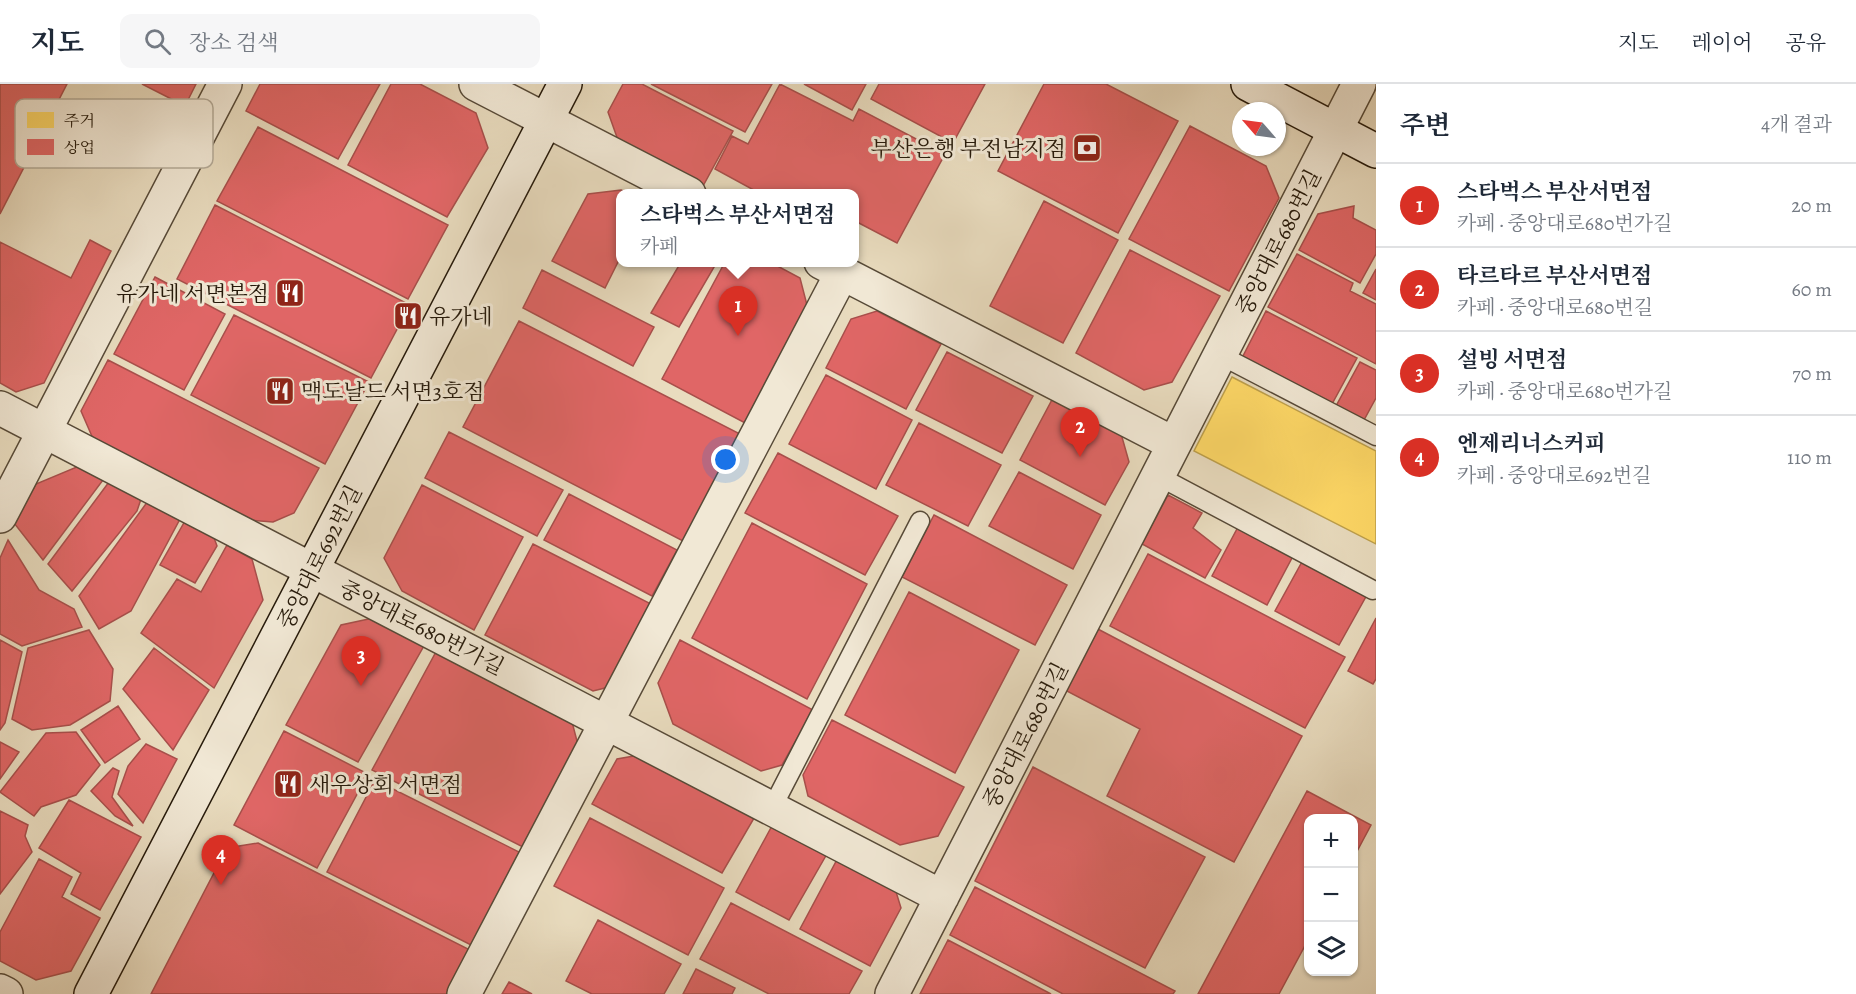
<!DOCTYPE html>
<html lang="ko">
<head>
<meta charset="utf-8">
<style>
	:root { --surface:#fff; --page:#f6f6f7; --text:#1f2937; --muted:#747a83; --line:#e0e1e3; --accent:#d93025 }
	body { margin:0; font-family:Alegreya,"Noto Serif KR",serif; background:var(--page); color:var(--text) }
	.controls { position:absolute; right:18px; bottom:18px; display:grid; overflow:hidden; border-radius:12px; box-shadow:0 2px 4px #0004 }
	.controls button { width:54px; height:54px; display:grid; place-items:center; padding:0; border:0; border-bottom:2px solid var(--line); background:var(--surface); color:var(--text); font:30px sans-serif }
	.compass { position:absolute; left:1232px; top:18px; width:54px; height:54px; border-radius:50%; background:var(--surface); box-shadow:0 2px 4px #0004; rotate:298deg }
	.you { position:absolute; left:726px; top:376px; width:21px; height:21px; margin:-15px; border:4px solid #fff; border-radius:50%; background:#1a73e8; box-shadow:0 0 0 9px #1a73e833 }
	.badge { display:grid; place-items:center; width:39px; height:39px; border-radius:50%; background:var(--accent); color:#fff; font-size:20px; font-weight:700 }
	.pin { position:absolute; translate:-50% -50px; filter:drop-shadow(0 2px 3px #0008) }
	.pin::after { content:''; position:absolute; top:32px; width:21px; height:18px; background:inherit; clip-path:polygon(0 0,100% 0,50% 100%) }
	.popup { position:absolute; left:616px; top:105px; width:243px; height:78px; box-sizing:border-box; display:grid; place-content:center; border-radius:12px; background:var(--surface); filter:drop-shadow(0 2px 4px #0005); font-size:20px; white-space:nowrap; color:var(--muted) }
	.popup b { font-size:22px; color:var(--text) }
	.popup::after { content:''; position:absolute; left:50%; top:100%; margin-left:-12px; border:12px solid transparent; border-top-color:var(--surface) }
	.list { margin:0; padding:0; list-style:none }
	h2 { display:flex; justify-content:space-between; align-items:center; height:78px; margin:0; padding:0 24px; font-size:26px }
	h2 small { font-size:20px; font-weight:400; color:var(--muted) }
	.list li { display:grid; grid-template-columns:39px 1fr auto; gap:18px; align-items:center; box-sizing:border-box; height:84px; padding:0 24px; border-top:2px solid var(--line) }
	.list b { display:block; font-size:22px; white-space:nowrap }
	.list p { margin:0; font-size:20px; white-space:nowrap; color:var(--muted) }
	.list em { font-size:20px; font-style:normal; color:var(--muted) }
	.icon { flex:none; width:33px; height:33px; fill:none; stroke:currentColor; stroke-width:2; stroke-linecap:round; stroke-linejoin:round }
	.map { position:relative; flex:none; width:1376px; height:910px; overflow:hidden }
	header { display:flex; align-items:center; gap:36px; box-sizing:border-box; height:84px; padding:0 30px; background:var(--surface); border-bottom:2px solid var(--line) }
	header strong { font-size:28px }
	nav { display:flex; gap:33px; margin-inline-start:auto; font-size:21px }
	.search { width:420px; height:54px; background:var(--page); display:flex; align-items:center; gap:15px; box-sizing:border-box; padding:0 21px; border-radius:12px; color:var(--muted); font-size:22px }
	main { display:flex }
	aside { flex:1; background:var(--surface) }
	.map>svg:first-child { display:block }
</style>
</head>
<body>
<header>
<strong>지도</strong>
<div class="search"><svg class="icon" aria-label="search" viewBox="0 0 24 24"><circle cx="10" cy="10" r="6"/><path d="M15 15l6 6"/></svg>장소 검색</div>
<nav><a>지도</a><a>레이어</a><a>공유</a></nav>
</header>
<main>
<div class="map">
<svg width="1376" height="910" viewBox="0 0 1376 910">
	<rect width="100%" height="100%" fill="#e9dcbf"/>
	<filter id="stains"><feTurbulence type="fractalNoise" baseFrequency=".00333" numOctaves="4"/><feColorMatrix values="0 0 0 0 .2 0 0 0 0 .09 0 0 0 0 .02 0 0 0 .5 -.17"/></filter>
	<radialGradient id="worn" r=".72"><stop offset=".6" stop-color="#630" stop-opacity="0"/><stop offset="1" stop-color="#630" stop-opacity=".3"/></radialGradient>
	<path fill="#ffd966" stroke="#bea04b" stroke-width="1.5" d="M 1232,293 L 1376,367 L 1376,460 L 1194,367 Z"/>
	<path fill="#e06666" stroke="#a84f4b" stroke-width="1.5" d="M 0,0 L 67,0 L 0,130 Z
		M 142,0 L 196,0 L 185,22 Z
		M 260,0 L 380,0 L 338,75 L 246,27 Z
		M 391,0 L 420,0 L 476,29 L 488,64 L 447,133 L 348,81 Z
		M 623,0 L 642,0 L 733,47 L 703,102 L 619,59 L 608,28 Z
		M 651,0 L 772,0 L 745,48 Z
		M 780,0 L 853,37 L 859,25 L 945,70 L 897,159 L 855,137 L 855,110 L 761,110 L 715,85 L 732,52 L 748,60 Z
		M 804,0 L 866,0 L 852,26 Z
		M 879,0 L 985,0 L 953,59 L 871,15 Z
		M 1044,0 L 1106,0 L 1178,37 L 1118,149 L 998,87 Z
		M 1190,42 L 1266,82 L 1279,114 L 1229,207 L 1129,155 Z
		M 258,43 L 448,141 L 408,215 L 217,117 Z
		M 621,106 L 629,110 L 621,110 L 621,172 L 605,204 L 552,177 L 588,110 Z
		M 1044,117 L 1118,156 L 1063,259 L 990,222 Z
		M 215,121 L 410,221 L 371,294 L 177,195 Z
		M 1354,122 L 1353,134 L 1376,146 L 1376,170 L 1360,199 L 1299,166 L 1318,130 Z
		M 90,156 L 111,167 L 44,299 L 16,308 L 0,299 L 0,158 L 71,194 Z
		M 1130,166 L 1220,212 L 1172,298 L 1144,306 L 1076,269 Z
		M 1297,170 L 1353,199 L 1350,207 L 1376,220 L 1376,280 L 1268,223 Z
		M 681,178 L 717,178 L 679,243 L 651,229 Z
		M 725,178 L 770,178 L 800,194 L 808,225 L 747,340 L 662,295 Z
		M 1376,185 L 1376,216 L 1363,209 Z
		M 542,186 L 654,243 L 633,282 L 523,224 Z
		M 155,193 L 225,230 L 184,306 L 114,270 Z
		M 877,227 L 941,260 L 906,325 L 826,284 L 851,235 Z
		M 1266,227 L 1357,274 L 1332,320 L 1242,274 Z
		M 234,231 L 369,298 L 325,380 L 191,311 Z
		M 519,237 L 742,351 L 685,458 L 463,343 Z
		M 947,268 L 1033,312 L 1002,369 L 916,326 Z
		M 108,276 L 319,384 L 294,429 L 273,438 L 249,436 L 94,357 L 81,327 Z
		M 1360,278 L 1376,286 L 1376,314 L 1364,336 L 1336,322 Z
		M 826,291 L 912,336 L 876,405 L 789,360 Z
		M 1054,312 L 1120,346 L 1129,378 L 1105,421 L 1020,376 Z
		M 919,339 L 1001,381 L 968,442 L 886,401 Z
		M 449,348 L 563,406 L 537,452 L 425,394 Z
		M 778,369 L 898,432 L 865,491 L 745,429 Z
		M 79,382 L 103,396 L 43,476 L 14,439 L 36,400 Z
		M 1019,388 L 1101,431 L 1073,485 L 989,442 Z
		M 109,398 L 141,415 L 137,427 L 72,507 L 48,480 Z
		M 422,401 L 523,453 L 474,546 L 402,507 L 384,474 Z
		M 569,410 L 677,466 L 652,512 L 544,456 Z
		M 1168,411 L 1202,429 L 1193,444 L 1221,466 L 1205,494 L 1142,460 Z
		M 148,417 L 180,435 L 131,527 L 99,545 L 79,512 Z
		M 934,431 L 1067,501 L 1035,561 L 902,493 Z
		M 185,437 L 213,451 L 217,462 L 195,499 L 160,481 Z
		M 752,439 L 867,500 L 807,615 L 692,554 Z
		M 1238,443 L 1293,472 L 1267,521 L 1212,492 Z
		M 8,456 L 39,506 L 74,525 L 82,543 L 22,562 L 0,550 L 0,474 Z
		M 533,460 L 653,521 L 609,603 L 593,607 L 485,551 Z
		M 227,461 L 252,475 L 263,516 L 214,604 L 141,549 L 177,495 L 201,508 Z
		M 1148,470 L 1345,573 L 1305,644 L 1110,542 Z
		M 1303,476 L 1368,509 L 1339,561 L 1275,527 Z
		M 909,508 L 1019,566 L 955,689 L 845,631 Z
		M 373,534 L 425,560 L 358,678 L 286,641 L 341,541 Z
		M 1376,534 L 1376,595 L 1373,600 L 1348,587 Z
		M 1094,543 L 1302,652 L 1234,778 L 1107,712 L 1140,645 L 1061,604 Z
		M 89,546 L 113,585 L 110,617 L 70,641 L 32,646 L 12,635 L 28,564 Z
		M 0,556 L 22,568 L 5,639 L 0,646 Z
		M 680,556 L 813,626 L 782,681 L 761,687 L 673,640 L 658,599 Z
		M 154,564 L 209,606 L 173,666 L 123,605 Z
		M 437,566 L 571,634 L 578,661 L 523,763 L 372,686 Z
		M 118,622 L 140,655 L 105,679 L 81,646 Z
		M 832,636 L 964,703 L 938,752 L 900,761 L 808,712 L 803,691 Z
		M 284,647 L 368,690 L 317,784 L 234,741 Z
		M 76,648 L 100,681 L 76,711 L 41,723 L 34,732 L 0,708 L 46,649 Z
		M 0,658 L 19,668 L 0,695 Z
		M 146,660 L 177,675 L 143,739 L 118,710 L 128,682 Z
		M 645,670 L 757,729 L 722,789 L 592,720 L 617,675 Z
		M 1033,683 L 1205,773 L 1145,884 L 975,797 Z
		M 113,684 L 119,687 L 112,713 L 133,742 L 115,732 L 91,707 Z
		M 375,696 L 521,769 L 473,862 L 327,788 Z
		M 1307,707 L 1371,741 L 1354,773 L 1354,734 L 1308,734 L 1308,856 L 1279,910 L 1198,910 Z
		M 69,716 L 141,753 L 100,826 L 71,810 L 81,789 L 39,764 Z
		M 0,727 L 28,741 L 25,752 L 32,768 L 0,810 Z
		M 590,734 L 724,804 L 688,871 L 554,802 Z
		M 773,740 L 828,768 L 789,836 L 736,808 Z
		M 258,759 L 472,867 L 449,910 L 151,910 L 227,764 Z
		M 840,770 L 893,798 L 901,824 L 870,882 L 800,845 Z
		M 39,775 L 72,793 L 62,813 L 100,834 L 71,887 L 36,896 L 0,877 L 0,848 Z
		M 975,803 L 1175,907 L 1173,910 L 1063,910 L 950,851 Z
		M 731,819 L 862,887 L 849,910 L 769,910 L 700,875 Z
		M 598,836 L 681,880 L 664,910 L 592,910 L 566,897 Z
		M 948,856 L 1051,910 L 920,910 Z
		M 696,885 L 735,904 L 732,910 L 683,910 Z
		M 509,898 L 532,910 L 502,910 Z"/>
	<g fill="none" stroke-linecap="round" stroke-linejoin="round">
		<g stroke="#574a38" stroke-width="21">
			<path id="lane" d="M 1220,271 L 1376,352
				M 1158,392 L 1373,506
				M 772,724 L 920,437"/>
		</g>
		<g stroke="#574a38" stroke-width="36">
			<path id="street" d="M 476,0 L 689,110
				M 821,178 L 1174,360
				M 0,324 L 942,813
				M 0,432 L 225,0
				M 0,907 L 6,910
				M 464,910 L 842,189
				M 892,910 L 1359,0"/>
		</g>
		<g stroke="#261a0b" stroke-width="36">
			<path id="secondary" d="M 1248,0 L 1376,67
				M 91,910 L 565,0"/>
		</g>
		<use href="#lane" stroke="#f1e8d5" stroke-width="18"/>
		<use href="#street" stroke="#f1e8d5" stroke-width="33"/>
		<use href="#secondary" stroke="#f1e8d5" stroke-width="33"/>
	</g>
	<defs>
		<g id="bank-square" transform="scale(1.5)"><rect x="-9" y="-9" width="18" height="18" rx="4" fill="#8f2418" stroke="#f1e8d5"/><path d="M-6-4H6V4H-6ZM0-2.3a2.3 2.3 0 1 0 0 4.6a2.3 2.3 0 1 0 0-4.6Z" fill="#fff"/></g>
		<g id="restaurant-square" transform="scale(1.5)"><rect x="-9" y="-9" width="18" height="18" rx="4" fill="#8f2418" stroke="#f1e8d5"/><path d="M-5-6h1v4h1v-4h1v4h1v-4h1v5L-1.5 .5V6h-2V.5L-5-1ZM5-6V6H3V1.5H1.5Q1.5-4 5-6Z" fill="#fff"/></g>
	</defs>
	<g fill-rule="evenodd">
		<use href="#bank-square" x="1087" y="64"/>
		<use href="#restaurant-square" x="290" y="209"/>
		<use href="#restaurant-square" x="408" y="232"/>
		<use href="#restaurant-square" x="280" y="307"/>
		<use href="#restaurant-square" x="288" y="700"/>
	</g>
	<g text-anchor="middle" stroke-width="6" stroke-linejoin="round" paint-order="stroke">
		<g font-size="22" fill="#261a0b" stroke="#f1e8d5" text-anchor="start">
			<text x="1066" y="72" text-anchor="end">부산은행 부전남지점</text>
			<text x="269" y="217" text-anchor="end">유가네 서면본점</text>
			<text x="429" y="240">유가네</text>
			<text x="301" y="315">맥도날드 서면3호점</text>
			<text x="309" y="708">새우상회 서면점</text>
		</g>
		<g font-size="22" fill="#261a0b" stroke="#f1e8d5">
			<text transform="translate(1278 158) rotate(-63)" y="8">중앙대로680번길</text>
			<text transform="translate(319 473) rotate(-63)" y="8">중앙대로692번길</text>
			<text transform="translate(422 543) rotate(27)" y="8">중앙대로680번가길</text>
			<text transform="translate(1025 651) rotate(-63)" y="8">중앙대로680번길</text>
		</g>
	</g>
	<rect x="15" y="15" width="198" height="69" rx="9" fill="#f1e8d5" stroke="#b4aa98" stroke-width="1.5"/>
	<rect x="27" y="28" width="27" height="16" fill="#ffd966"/>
	<rect x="27" y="55" width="27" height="16" fill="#e06666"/>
	<g font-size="16" fill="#261a0b">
		<text x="64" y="42">주거</text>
		<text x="64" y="69">상업</text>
	</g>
	<rect width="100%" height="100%" filter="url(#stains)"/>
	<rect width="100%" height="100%" fill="url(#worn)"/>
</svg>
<div class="controls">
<button>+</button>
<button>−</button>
<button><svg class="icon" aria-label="layers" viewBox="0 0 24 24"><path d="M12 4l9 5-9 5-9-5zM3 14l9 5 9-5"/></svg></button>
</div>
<svg class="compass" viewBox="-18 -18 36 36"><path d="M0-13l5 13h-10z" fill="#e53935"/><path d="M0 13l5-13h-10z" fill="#747a83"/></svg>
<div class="you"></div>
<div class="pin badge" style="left:738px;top:252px">1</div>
<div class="popup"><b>스타벅스 부산서면점</b>카페</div>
<div class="pin badge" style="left:1080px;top:373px">2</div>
<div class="pin badge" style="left:361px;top:602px">3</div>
<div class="pin badge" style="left:221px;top:801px">4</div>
</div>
<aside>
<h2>주변<small>4개 결과</small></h2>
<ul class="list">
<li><span class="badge">1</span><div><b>스타벅스 부산서면점</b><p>카페 · 중앙대로680번가길</p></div><em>20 m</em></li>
<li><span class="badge">2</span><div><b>타르타르 부산서면점</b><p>카페 · 중앙대로680번길</p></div><em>60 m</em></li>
<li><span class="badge">3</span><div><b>설빙 서면점</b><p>카페 · 중앙대로680번가길</p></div><em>70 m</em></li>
<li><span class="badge">4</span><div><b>엔제리너스커피</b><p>카페 · 중앙대로692번길</p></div><em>110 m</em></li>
</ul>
</aside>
</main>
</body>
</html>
